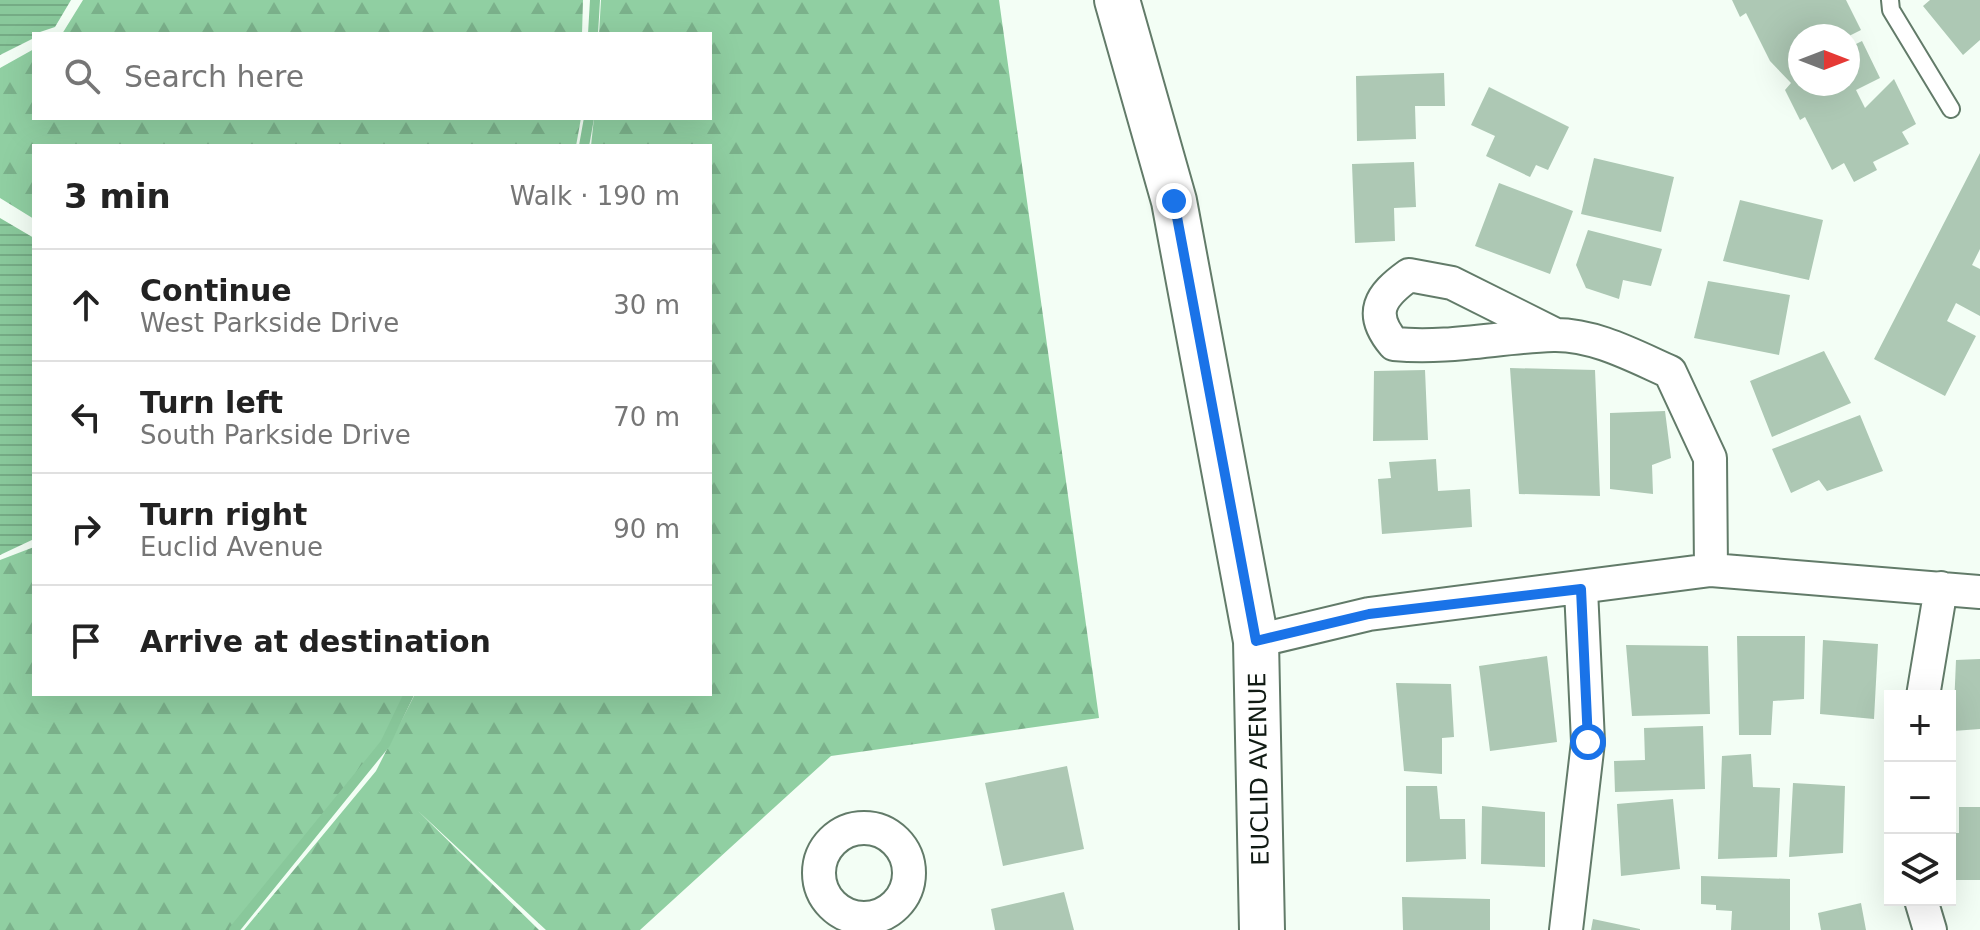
<!DOCTYPE html>
<html lang="en">
<head>
<meta charset="utf-8">
<style>
	:root { --surface:#fff; --page:#f2f2f2; --text:#222; --muted:#767676; --line:#e0e0e0 }
	body { margin:0; font-family:"DejaVu Sans",sans-serif; background:var(--page); color:var(--text) }
	.controls { position:absolute; right:24px; bottom:24px; display:grid; overflow:hidden; border-radius:0px; box-shadow:0 8px 32px #0002 }
	.controls button { width:72px; height:72px; display:grid; place-items:center; padding:0; border:0; border-bottom:2px solid var(--line); background:var(--surface); color:var(--text); font:40px sans-serif }
	.compass { position:absolute; left:1788px; top:24px; width:72px; height:72px; border-radius:50%; background:var(--surface); box-shadow:0 8px 32px #0002; rotate:90deg }
	.stop { position:absolute; width:24px; height:24px; margin:-18px; border:6px solid #1a73e8; border-radius:50%; background:#fff }
	.stop.end { background:#1a73e8; border-color:#fff; box-shadow:0 2px 8px #0008 }
	.list { margin:0; padding:0; list-style:none }
	h2 { display:flex; justify-content:space-between; align-items:center; height:104px; margin:0; padding:0 32px; font-size:34px }
	h2 small { font-size:26px; font-weight:400; color:var(--muted) }
	.list li { display:grid; grid-template-columns:52px 1fr auto; gap:24px; align-items:center; box-sizing:border-box; height:112px; padding:0 32px; border-top:2px solid var(--line) }
	.list b { display:block; font-size:30px; white-space:nowrap }
	.list p { margin:0; font-size:26px; white-space:nowrap; color:var(--muted) }
	.list em { font-size:26px; font-style:normal; color:var(--muted) }
	.icon { flex:none; width:44px; height:44px; fill:none; stroke:currentColor; stroke-width:2; stroke-linecap:round; stroke-linejoin:round }
	.map { position:relative; flex:none; width:1980px; height:930px; overflow:hidden }
	.search { position:absolute; background:var(--surface); box-shadow:0 8px 32px #0002; left:32px; top:32px; width:680px; height:88px; display:flex; align-items:center; gap:20px; box-sizing:border-box; padding:0 28px; border-radius:0px; color:var(--muted); font-size:30px }
	.panel { position:absolute; background:var(--surface); box-shadow:0 8px 32px #0002; left:32px; top:144px; width:680px; height:552px; border-radius:0px }
	.map>svg:first-child { display:block }
</style>
</head>
<body>
<div class="map">
<svg width="1980" height="930" viewBox="0 0 1980 930">
	<defs>
		<pattern id="forest-firs" width="22" height="20" patternUnits="userSpaceOnUse" patternTransform="scale(2)"><rect width="22" height="20" fill="#90cfa2"/><path d="M5 1l3.5 6h-7zM16 11l3.5 6h-7z" fill="#7bb18b"/></pattern>
		<pattern id="water-rules" width="6" height="5" patternUnits="userSpaceOnUse" patternTransform="scale(2)"><rect width="6" height="5" fill="#89c89b"/><path d="M0 2.5h6" fill="none" stroke="#75ab85"/></pattern>
	</defs>
	<rect width="100%" height="100%" fill="#f3fef5"/>
	<path fill="url(#forest-firs)" d="M 83,0 L 583,0 L 582,34 L 62,34 Z
		M 601,0 L 999,0 L 1099,718 L 831,756 L 640,930 L 546,930 L 418,811 L 539,930 L 244,930 L 376,771 L 415,694 L 710,694 L 710,146 L 591,146 L 594,118 L 710,118 L 710,34 L 599,34 Z
		M 34,49 L 34,118 L 581,118 L 576,146 L 34,146 L 34,219 L 0,198 L 0,68 Z
		M 34,547 L 34,694 L 405,694 L 373,760 L 234,930 L 0,930 L 0,560 Z"/>
	<path fill="url(#water-rules)" d="M 0,0 L 71,0 L 55,27 L 34,34 L 34,38 L 0,55 Z
		M 0,218 L 34,238 L 34,539 L 0,555 Z"/>
	<g fill="none" stroke-linecap="round" stroke-linejoin="round">
		<path stroke="#89c89b" stroke-width="10" d="M 593,34 L 595,0
			M 584,146 L 589,118
			M 234,930 L 385,744 L 409,694"/>
	</g>
	<path fill="#adc8b4" d="M 1732,0 L 1846,0 L 1861,30 L 1849,36 L 1800,36 L 1800,84 L 1848,84 L 1848,48 L 1862,41 L 1880,78 L 1856,90 L 1865,108 L 1894,79 L 1916,124 L 1902,132 L 1909,144 L 1873,162 L 1877,170 L 1854,182 L 1844,163 L 1832,170 L 1805,117 L 1800,120 L 1785,90 L 1791,83 L 1770,61 L 1746,13 L 1740,17 Z
		M 1930,0 L 1980,0 L 1980,40 L 1963,55 L 1923,6 Z
		M 1444,73 L 1445,106 L 1415,106 L 1416,139 L 1357,141 L 1356,76 Z
		M 1489,87 L 1569,127 L 1548,170 L 1536,165 L 1530,177 L 1486,156 L 1495,136 L 1471,125 Z
		M 1980,153 L 1980,249 L 1972,265 L 1980,269 L 1980,316 L 1956,303 L 1947,321 L 1976,336 L 1945,396 L 1874,359 Z
		M 1594,158 L 1674,177 L 1661,232 L 1581,214 Z
		M 1414,162 L 1416,207 L 1394,208 L 1395,241 L 1355,243 L 1352,164 Z
		M 1499,183 L 1573,211 L 1550,274 L 1475,246 Z
		M 1740,200 L 1823,220 L 1809,280 L 1723,261 Z
		M 1588,230 L 1662,249 L 1651,286 L 1623,280 L 1619,299 L 1586,288 L 1576,265 Z
		M 1708,281 L 1790,295 L 1779,355 L 1694,338 Z
		M 1824,351 L 1851,403 L 1772,437 L 1750,381 Z
		M 1510,368 L 1595,370 L 1600,496 L 1519,494 Z
		M 1425,370 L 1428,440 L 1373,441 L 1374,371 Z
		M 1665,411 L 1671,458 L 1652,465 L 1653,494 L 1610,489 L 1610,413 Z
		M 1860,415 L 1883,471 L 1827,491 L 1819,480 L 1791,493 L 1772,449 Z
		M 1436,459 L 1438,491 L 1470,489 L 1472,527 L 1382,534 L 1378,479 L 1391,478 L 1389,462 Z
		M 1737,636 L 1805,636 L 1804,699 L 1773,701 L 1771,735 L 1739,735 Z
		M 1823,640 L 1878,644 L 1874,719 L 1820,714 Z
		M 1626,645 L 1708,646 L 1710,714 L 1632,716 Z
		M 1547,656 L 1557,742 L 1490,751 L 1479,666 Z
		M 1980,659 L 1980,729 L 1953,731 L 1956,660 Z
		M 1396,683 L 1451,684 L 1454,737 L 1442,738 L 1442,774 L 1404,771 Z
		M 1703,726 L 1705,789 L 1615,792 L 1614,761 L 1645,760 L 1644,728 Z
		M 1751,754 L 1753,787 L 1780,788 L 1777,857 L 1718,859 L 1722,756 Z
		M 1067,766 L 1084,849 L 1003,866 L 985,783 Z
		M 1793,783 L 1845,786 L 1843,853 L 1789,857 Z
		M 1406,786 L 1437,786 L 1440,819 L 1465,819 L 1466,859 L 1406,862 Z
		M 1673,799 L 1680,869 L 1621,876 L 1617,804 Z
		M 1482,806 L 1545,812 L 1545,867 L 1481,864 Z
		M 1959,807 L 1980,807 L 1980,880 L 1950,880 L 1950,833 L 1959,833 Z
		M 1701,876 L 1790,879 L 1790,930 L 1731,930 L 1732,911 L 1716,910 L 1716,905 L 1701,904 Z
		M 1064,892 L 1074,930 L 995,930 L 991,909 Z
		M 1402,897 L 1490,899 L 1490,930 L 1403,930 Z
		M 1861,903 L 1866,930 L 1821,930 L 1818,913 Z
		M 1593,919 L 1640,929 L 1640,930 L 1591,930 Z"/>
	<g fill="none" stroke-linecap="round" stroke-linejoin="round">
		<g stroke="#627b69" stroke-width="20">
			<path id="lane" d="M 1890,0 L 1891,10 L 1951,109"/>
		</g>
		<g stroke="#627b69" stroke-width="36">
			<path id="street" d="M 1556,335 L 1452,283 L 1409,275 C 1380,296 1368,313 1394,344 C 1450,349 1498,337 1553,335 C 1594,334 1634,356 1670,372 L 1710,458 L 1711,570
				M 1256,641 L 1369,614 L 1711,570 L 1980,592
				M 1923,696 L 1941,588
				M819 873a45 45 0 1 1 90 0a45 45 0 1 1-90 0Z
				M 1921,900 L 1930,930
				M 1566,930 L 1588,742 L 1581,589"/>
		</g>
		<g stroke="#627b69" stroke-width="48">
			<path id="secondary" d="M 1117,0 L 1174,201 L 1256,641 L 1262,930"/>
		</g>
		<use href="#lane" stroke="#fff" stroke-width="16"/>
		<use href="#street" stroke="#fff" stroke-width="32"/>
		<use href="#secondary" stroke="#fff" stroke-width="44"/>
	</g>
	<g fill="none" stroke-linecap="round" stroke-linejoin="round">
		<path stroke="#1a73e8" stroke-width="10" d="M 1174,201 L 1256,641 L 1369,614 L 1581,589 L 1588,742"/>
	</g>
	<g text-anchor="middle" stroke-width="7" stroke-linejoin="round" paint-order="stroke">
		<g font-size="24" fill="#111b14" stroke="#fff">
			<text transform="translate(1259 769) rotate(-91)" y="8">EUCLID AVENUE</text>
		</g>
	</g>
</svg>
<div class="controls">
<button>+</button>
<button>−</button>
<button><svg class="icon" aria-label="layers" viewBox="0 0 24 24"><path d="M12 4l9 5-9 5-9-5zM3 14l9 5 9-5"/></svg></button>
</div>
<svg class="compass" viewBox="-18 -18 36 36"><path d="M0-13l5 13h-10z" fill="#e53935"/><path d="M0 13l5-13h-10z" fill="#767676"/></svg>
<div class="stop" style="left:1588px;top:742px"></div>
<div class="stop end" style="left:1174px;top:201px"></div>
<div class="search"><svg class="icon" aria-label="search" viewBox="0 0 24 24"><circle cx="10" cy="10" r="6"/><path d="M15 15l6 6"/></svg>Search here</div>
<section class="panel">
<h2>3 min<small>Walk · 190 m</small></h2>
<ul class="list">
<li><svg class="icon" aria-label="ahead" viewBox="0 0 24 24"><path d="M12 20V5M6 11l6-6 6 6"/></svg><div><b>Continue</b><p>West Parkside Drive</p></div><em>30 m</em></li>
<li><svg class="icon" aria-label="left" viewBox="0 0 24 24"><path d="M17 20v-9H6M10 6l-5 5 5 5"/></svg><div><b>Turn left</b><p>South Parkside Drive</p></div><em>70 m</em></li>
<li><svg class="icon" aria-label="right" viewBox="0 0 24 24"><path d="M7 20v-9h11M14 6l5 5-5 5"/></svg><div><b>Turn right</b><p>Euclid Avenue</p></div><em>90 m</em></li>
<li><svg class="icon" aria-label="arrive" viewBox="0 0 24 24"><path d="M6 21V4h12l-3 4 3 4H6"/></svg><div><b>Arrive at destination</b></div></li>
</ul>
</section>
</div>
</body>
</html>
